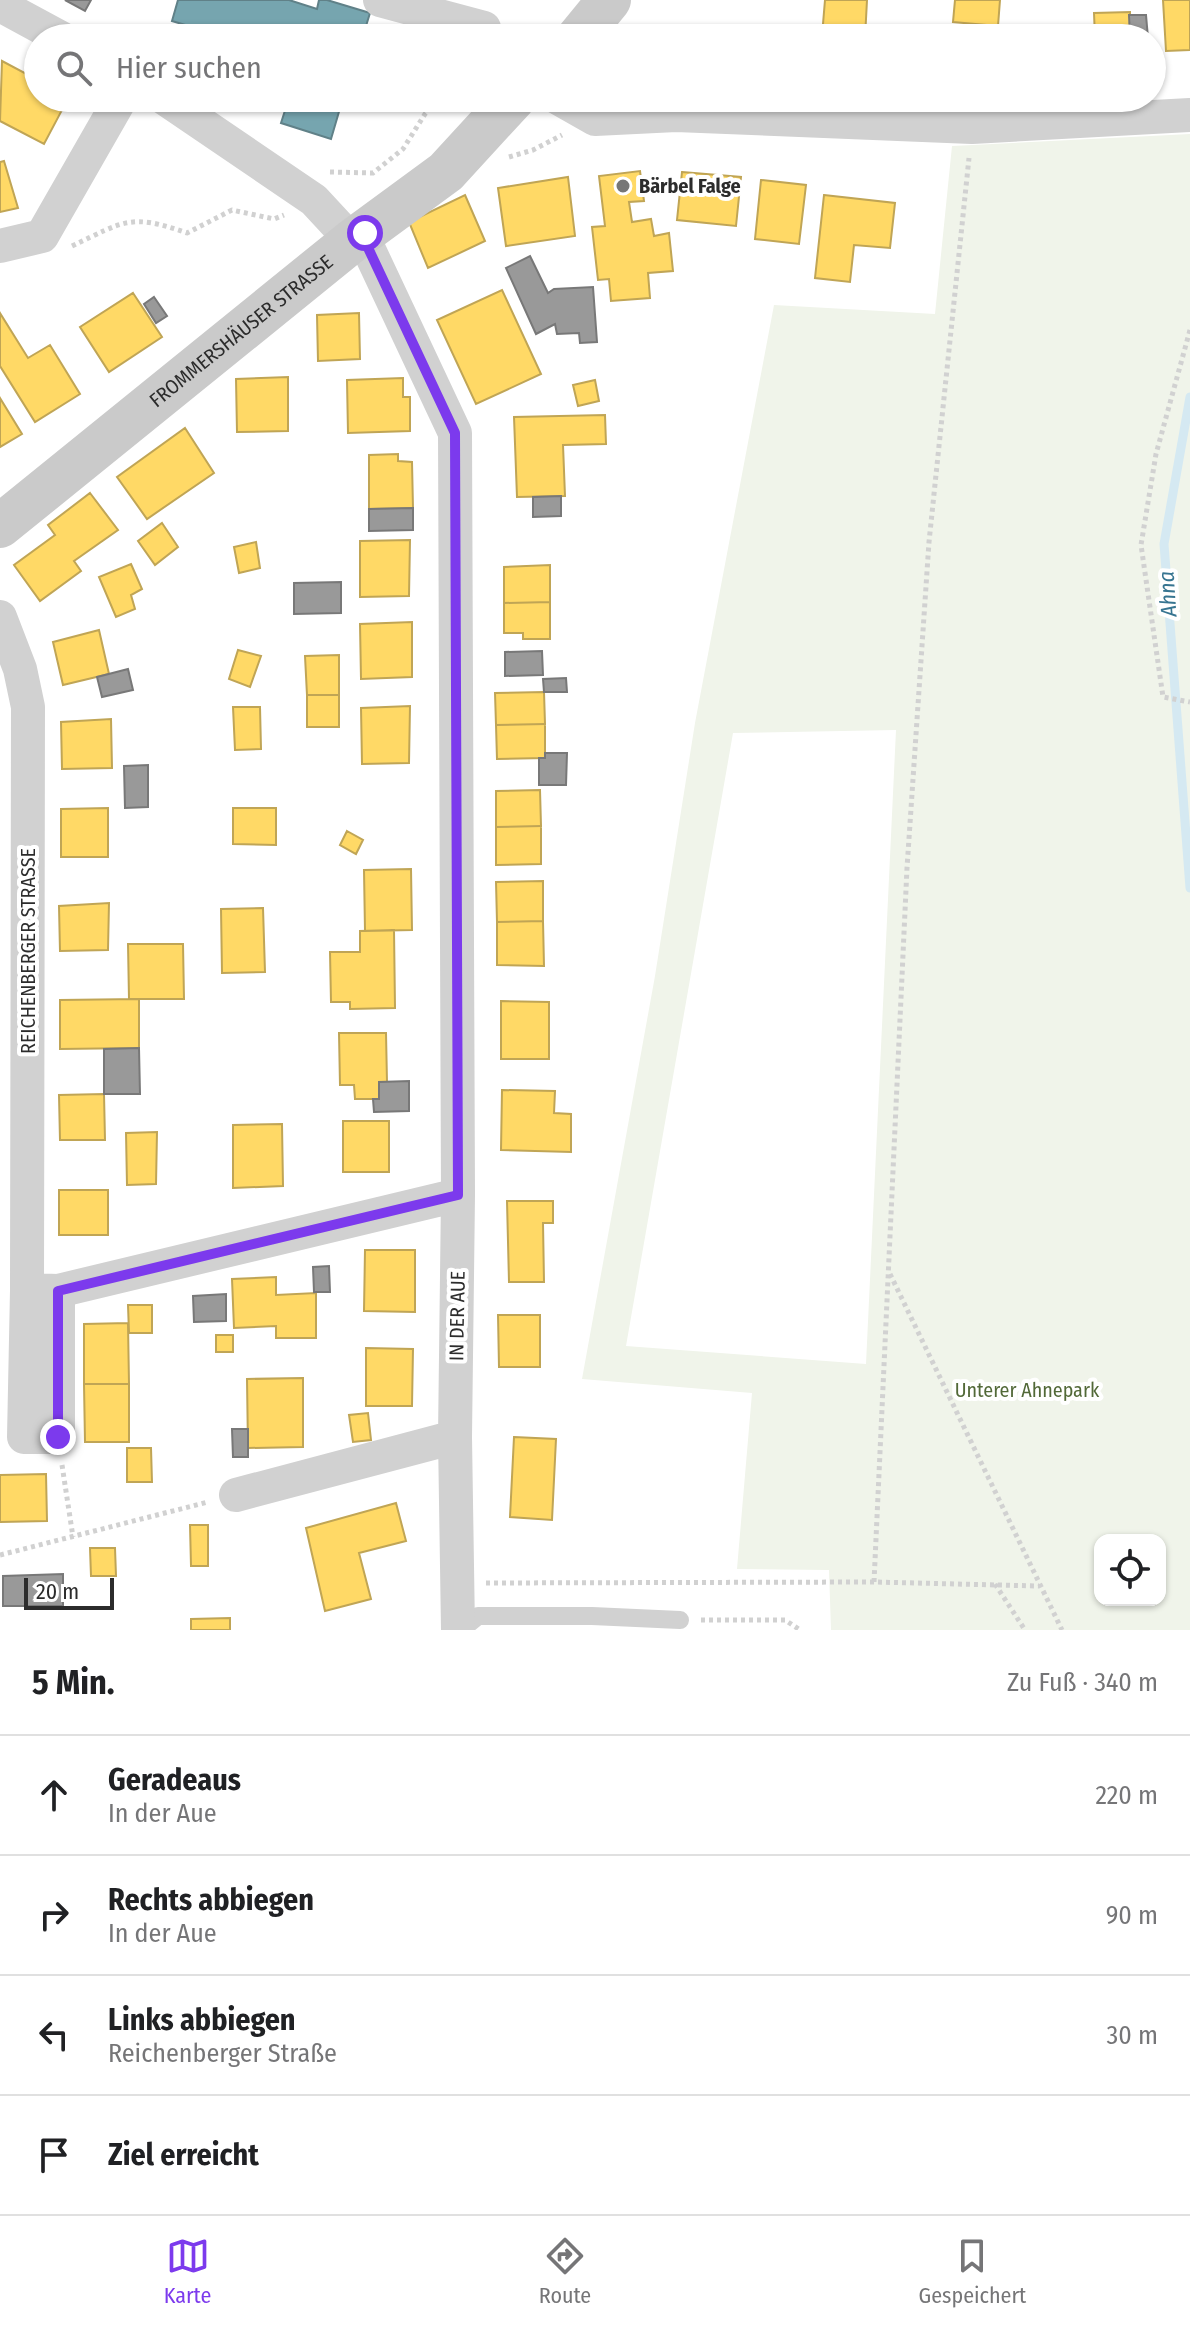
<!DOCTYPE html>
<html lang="de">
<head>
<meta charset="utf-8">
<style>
	:root { --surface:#fff; --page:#f6f6f6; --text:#202124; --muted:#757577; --line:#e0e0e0; --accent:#7c3aed }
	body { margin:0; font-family:"Fira Sans Condensed",sans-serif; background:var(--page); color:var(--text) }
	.controls { position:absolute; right:24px; bottom:24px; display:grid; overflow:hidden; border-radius:16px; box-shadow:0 2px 6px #0004 }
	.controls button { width:72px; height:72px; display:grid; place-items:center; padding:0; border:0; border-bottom:2px solid var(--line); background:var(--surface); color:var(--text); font:40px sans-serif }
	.scale { position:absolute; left:24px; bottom:20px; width:90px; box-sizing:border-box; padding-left:8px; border:4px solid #2c2c2c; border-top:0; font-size:22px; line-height:28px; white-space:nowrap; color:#2c2c2c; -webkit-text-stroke:6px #fff; paint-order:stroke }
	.stop { position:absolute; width:24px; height:24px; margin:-18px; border:6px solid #7c3aed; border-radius:50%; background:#fff }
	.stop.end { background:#7c3aed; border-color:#fff; box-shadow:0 2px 8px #0008 }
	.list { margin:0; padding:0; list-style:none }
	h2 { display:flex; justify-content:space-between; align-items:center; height:104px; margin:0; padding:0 32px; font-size:34px }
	h2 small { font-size:26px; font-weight:400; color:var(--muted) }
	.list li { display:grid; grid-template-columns:52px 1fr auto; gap:24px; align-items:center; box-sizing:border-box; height:120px; padding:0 32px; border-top:2px solid var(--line) }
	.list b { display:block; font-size:30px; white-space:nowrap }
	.list p { margin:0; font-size:26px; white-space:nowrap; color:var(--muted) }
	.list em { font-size:26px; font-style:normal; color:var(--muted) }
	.icon { flex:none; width:44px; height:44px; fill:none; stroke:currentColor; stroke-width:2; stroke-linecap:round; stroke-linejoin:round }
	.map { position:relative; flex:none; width:1190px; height:1630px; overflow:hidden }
	.search { position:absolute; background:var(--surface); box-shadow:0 2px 6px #0004; left:24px; right:24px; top:24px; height:88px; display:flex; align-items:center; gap:20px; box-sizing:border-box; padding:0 28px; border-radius:44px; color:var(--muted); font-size:30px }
	.sheet { height:584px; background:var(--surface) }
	nav { display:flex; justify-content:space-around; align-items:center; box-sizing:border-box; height:112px; border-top:2px solid var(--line); background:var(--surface); font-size:22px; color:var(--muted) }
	nav a { display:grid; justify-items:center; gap:4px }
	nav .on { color:var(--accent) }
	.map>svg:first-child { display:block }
</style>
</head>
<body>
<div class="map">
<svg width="1190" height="1630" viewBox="0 0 1190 1630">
	<rect width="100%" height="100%" fill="#fff"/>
	<path fill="#f0f4ea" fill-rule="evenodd" d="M 1190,134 L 1190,1630 L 831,1630 L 829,1570 L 737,1569 L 752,1393 L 582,1379 L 655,976 L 695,723 L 774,305 L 935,314 L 952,146 ZM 896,730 L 866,1364 L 626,1346 L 733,733 ZM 1100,1540 L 1160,1540 L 1160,1600 L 1100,1600 Z"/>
	<path fill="#ffd966" stroke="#c0a555" stroke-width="2" d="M 825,0 L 867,0 L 865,38 L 822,36 Z
		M 955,0 L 1000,0 L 998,26 L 953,22 Z
		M 1163,0 L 1190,0 L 1190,50 L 1166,51 Z
		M 1130,12 L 1130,38 L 1095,38 L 1094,13 Z
		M 2,61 L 38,80 L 38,98 L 57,98 L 53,105 L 62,110 L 44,144 L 0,121 Z
		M 4,161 L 18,208 L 0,212 L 0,162 Z
		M 640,171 L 644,201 L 629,202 L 632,222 L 651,219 L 654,236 L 669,233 L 673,271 L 648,273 L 650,298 L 611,301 L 609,279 L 598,280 L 592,227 L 605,226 L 599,176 Z
		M 682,172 L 741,177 L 736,226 L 677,220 Z
		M 568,177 L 575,236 L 506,246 L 498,188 Z
		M 761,180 L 806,185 L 799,244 L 755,239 Z
		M 465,195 L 485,241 L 428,268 L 409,222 Z
		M 824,195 L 895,203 L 890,248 L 854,245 L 850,282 L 815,278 Z
		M 502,290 L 541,374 L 476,404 L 437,320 Z
		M 133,293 L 162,337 L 109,372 L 80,327 Z
		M 0,313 L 28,358 L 50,345 L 80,394 L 35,422 L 0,366 Z
		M 359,313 L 360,359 L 318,361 L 317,315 Z
		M 288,377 L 288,431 L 237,432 L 236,379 Z
		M 403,378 L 403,397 L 410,397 L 410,431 L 348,433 L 347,380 Z
		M 595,380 L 599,401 L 578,406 L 573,385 Z
		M 0,398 L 22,434 L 0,447 Z
		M 605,415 L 606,444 L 563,445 L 565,496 L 517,497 L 514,417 Z
		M 185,428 L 214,473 L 147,519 L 117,477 Z
		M 398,454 L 398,461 L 412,462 L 413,508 L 369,509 L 369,455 Z
		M 90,493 L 118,530 L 74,561 L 81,571 L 40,601 L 14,565 L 55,535 L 48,525 Z
		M 162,523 L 178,547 L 155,565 L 138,541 Z
		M 410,540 L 409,596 L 360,597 L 360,541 Z
		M 256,542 L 260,568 L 239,573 L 234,547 Z
		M 131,564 L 142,589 L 131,595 L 135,609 L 116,617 L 99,577 Z
		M 550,565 L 550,602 L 504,603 L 504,567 Z
		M 550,602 L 550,639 L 523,639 L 523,633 L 504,633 L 504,603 Z
		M 412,622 L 412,677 L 361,679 L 360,624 Z
		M 99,630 L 109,674 L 63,685 L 53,642 Z
		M 238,650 L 261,656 L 250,687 L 229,679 Z
		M 339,655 L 339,695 L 307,695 L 305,656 Z
		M 544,692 L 545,724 L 496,725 L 495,693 Z
		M 307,695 L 339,695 L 339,727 L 307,727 Z
		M 410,706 L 409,763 L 362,764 L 361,708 Z
		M 233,707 L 260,707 L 261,749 L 235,750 Z
		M 111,719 L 112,768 L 62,769 L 61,722 Z
		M 545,724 L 545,758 L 497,759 L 496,725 Z
		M 540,790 L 541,826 L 496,827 L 496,791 Z
		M 108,808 L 108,857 L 61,857 L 61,809 Z
		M 233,808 L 276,808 L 276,845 L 233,844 Z
		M 541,826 L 541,864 L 496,865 L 496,827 Z
		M 347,831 L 363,840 L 356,854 L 340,845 Z
		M 411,869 L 412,930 L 365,931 L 364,870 Z
		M 543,881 L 543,921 L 497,922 L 496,882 Z
		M 109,903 L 108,950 L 60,951 L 59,906 Z
		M 263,908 L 265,972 L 222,973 L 221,909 Z
		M 543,921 L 544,966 L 497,965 L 497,922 Z
		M 394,930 L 395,1008 L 350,1009 L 350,1002 L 331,1002 L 330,952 L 360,952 L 360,931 Z
		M 128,944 L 183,944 L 184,999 L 129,999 Z
		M 139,999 L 139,1048 L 60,1049 L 60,1000 Z
		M 501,1001 L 549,1002 L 549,1059 L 501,1059 Z
		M 339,1033 L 386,1033 L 387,1082 L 379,1082 L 379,1099 L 355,1099 L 354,1085 L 340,1085 Z
		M 502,1090 L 555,1091 L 554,1113 L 571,1114 L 571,1152 L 501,1150 Z
		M 104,1094 L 105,1140 L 60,1140 L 59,1095 Z
		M 343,1121 L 389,1121 L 389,1172 L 343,1172 Z
		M 282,1124 L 283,1186 L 233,1188 L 233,1125 Z
		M 157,1132 L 156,1184 L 127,1185 L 126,1133 Z
		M 59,1190 L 108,1190 L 108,1235 L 59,1235 Z
		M 507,1201 L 553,1201 L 553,1223 L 543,1223 L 544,1282 L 509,1282 Z
		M 365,1250 L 415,1250 L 415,1312 L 364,1311 Z
		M 276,1277 L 276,1295 L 316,1293 L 316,1338 L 276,1338 L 276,1326 L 234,1328 L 232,1279 Z
		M 128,1305 L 152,1305 L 152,1333 L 129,1333 Z
		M 498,1315 L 540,1315 L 540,1367 L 499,1367 Z
		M 128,1323 L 129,1384 L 84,1384 L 84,1324 Z
		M 216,1335 L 233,1335 L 233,1352 L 216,1352 Z
		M 366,1348 L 413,1349 L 412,1406 L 366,1406 Z
		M 303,1378 L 303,1447 L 248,1448 L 247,1379 Z
		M 84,1384 L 129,1384 L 129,1442 L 85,1442 Z
		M 368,1413 L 371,1440 L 353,1442 L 349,1415 Z
		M 514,1437 L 556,1439 L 552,1520 L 510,1517 Z
		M 127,1448 L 151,1448 L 152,1482 L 127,1482 Z
		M 46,1474 L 47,1521 L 0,1522 L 0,1475 Z
		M 396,1503 L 406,1541 L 359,1553 L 371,1599 L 325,1611 L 306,1528 Z
		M 190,1525 L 208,1525 L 208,1566 L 191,1566 Z
		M 90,1548 L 115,1548 L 116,1576 L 91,1576 Z
		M 230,1618 L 230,1630 L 191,1630 L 191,1619 Z"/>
	<path fill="#76a5af" stroke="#608188" stroke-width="2" d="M 178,0 L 289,0 L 317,9 L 319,0 L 327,0 L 370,13 L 366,26 L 404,38 L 229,38 L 172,21 Z
		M 289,98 L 343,98 L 331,139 L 281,123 Z"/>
	<path fill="#999" stroke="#787878" stroke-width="2" d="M 65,0 L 91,0 L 85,11 Z
		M 1129,15 L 1146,15 L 1148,38 L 1130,38 Z
		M 530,256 L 548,293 L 554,289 L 593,287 L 597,342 L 580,343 L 579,333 L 557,334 L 555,324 L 536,334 L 506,268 Z
		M 154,297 L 167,316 L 156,323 L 144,304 Z
		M 561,496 L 561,516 L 533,517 L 533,497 Z
		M 413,508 L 413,530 L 369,531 L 369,509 Z
		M 341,582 L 341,613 L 294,614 L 294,583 Z
		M 542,651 L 543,675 L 505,676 L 505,652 Z
		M 128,669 L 133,690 L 102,697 L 97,677 Z
		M 566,678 L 567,692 L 544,692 L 543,679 Z
		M 545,753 L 567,753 L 566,785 L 539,785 L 539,758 L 545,758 Z
		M 148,765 L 148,807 L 125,808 L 124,766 Z
		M 139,1048 L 140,1094 L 104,1094 L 104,1049 Z
		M 409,1081 L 409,1111 L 374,1112 L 373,1099 L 379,1099 L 379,1082 Z
		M 329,1266 L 330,1292 L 314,1292 L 313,1267 Z
		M 226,1294 L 226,1321 L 194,1322 L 193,1296 Z
		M 232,1429 L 248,1429 L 248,1457 L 233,1457 Z
		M 63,1574 L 63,1606 L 3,1606 L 3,1576 Z"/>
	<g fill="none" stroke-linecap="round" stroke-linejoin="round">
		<path stroke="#d5e9f2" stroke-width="9" d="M 1190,397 L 1164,544 L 1190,888"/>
		<path stroke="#d1d1d1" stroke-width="5" stroke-dasharray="4 4" stroke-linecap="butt" d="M 509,157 L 533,150 L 562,135
			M 330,172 L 373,173 L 403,149 L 425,114 L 440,98
			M 72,246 C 125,221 130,213 187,233 L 232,210 L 274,219 L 284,215
			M 1190,330 L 1156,454 L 1141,545 L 1163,697 L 1190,702
			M 890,1274 L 1062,1630
			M 62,1465 L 73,1537
			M 0,1555 L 208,1502
			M 874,1582 L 907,868 L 929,542 L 969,158
			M 486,1583 L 874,1582 L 1039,1586
			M 995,1584 L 1025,1630
			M 701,1620 L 785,1620 L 800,1630"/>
		<path stroke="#d1d1d1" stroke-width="18" d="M 461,1630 L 478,1616 L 592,1616 L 680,1620"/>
		<path stroke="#d1d1d1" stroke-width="34" d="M 380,0 L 484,28
			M 0,5 L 61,38
			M 164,98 L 314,200 L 352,241
			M 558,98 L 595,119 L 676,115 L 972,127 L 1190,115
			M 362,235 L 455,433 L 458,1195 L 455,1437 L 458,1630
			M 0,246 L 42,236 L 121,98
			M 0,617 L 20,669 L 28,707 L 27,1290 L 24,1437 L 58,1437 L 58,1291 L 27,1290
			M 58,1291 L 458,1195
			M 236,1495 L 455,1437"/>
		<g stroke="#cacaca" stroke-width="44">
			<path d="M 578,38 L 609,0"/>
			<path id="s1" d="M 0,526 L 352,241 L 446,172 L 514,98"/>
		</g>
	</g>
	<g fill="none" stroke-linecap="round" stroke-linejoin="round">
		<path stroke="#7c3aed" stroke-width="10" d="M 58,1437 L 58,1291 L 458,1195 L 455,433 L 362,235 L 365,233"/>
	</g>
	<circle fill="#767676" stroke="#fff" stroke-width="3" cx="623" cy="186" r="8"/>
	<g text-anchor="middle" stroke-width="8" stroke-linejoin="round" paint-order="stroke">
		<g font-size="20" font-weight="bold" fill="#2c2c2c" stroke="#fff" text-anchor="start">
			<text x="639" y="193">Bärbel Falge</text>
		</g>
		<g font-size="20" fill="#2c2c2c" stroke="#fff">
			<text dy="7" stroke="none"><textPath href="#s1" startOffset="310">FROMMERSHÄUSER STRASSE</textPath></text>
			<text transform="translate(28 951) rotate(-90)" y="7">REICHENBERGER STRASSE</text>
			<text transform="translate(457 1316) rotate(-89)" y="7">IN DER AUE</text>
		</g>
		<g font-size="20" fill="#526938" stroke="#fff">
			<text x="1027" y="1397">Unterer Ahnepark</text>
		</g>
		<g font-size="22" font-style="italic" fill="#377591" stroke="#fff">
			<text transform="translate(1167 594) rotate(-94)" y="8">Ahna</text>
		</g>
	</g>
</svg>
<div class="controls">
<button><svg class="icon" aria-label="locate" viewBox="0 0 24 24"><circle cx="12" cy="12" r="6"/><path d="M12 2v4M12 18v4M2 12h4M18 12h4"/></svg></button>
</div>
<div class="scale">20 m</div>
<div class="stop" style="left:365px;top:233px"></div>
<div class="stop end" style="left:58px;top:1437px"></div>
<div class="search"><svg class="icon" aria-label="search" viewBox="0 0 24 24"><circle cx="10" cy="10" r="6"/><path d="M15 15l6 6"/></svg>Hier suchen</div>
</div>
<section class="sheet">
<h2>5 Min.<small>Zu Fuß · 340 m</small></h2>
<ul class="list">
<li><svg class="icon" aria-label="ahead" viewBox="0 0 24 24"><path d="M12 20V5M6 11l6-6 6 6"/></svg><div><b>Geradeaus</b><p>In der Aue</p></div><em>220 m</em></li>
<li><svg class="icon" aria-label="right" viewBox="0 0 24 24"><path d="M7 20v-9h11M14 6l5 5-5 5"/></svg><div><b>Rechts abbiegen</b><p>In der Aue</p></div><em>90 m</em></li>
<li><svg class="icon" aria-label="left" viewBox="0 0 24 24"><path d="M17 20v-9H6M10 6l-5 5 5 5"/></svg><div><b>Links abbiegen</b><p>Reichenberger Straße</p></div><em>30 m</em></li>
<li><svg class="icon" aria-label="arrive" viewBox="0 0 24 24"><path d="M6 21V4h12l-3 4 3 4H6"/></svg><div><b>Ziel erreicht</b></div></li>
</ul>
</section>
<nav>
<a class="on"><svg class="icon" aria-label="map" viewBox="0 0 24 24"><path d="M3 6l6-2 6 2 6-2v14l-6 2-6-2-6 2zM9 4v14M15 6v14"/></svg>Karte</a>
<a><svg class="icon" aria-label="directions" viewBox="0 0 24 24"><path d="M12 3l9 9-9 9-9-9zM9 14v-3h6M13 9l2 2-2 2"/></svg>Route</a>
<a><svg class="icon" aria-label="saved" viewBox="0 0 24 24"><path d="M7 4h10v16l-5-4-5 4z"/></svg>Gespeichert</a>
</nav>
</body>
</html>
